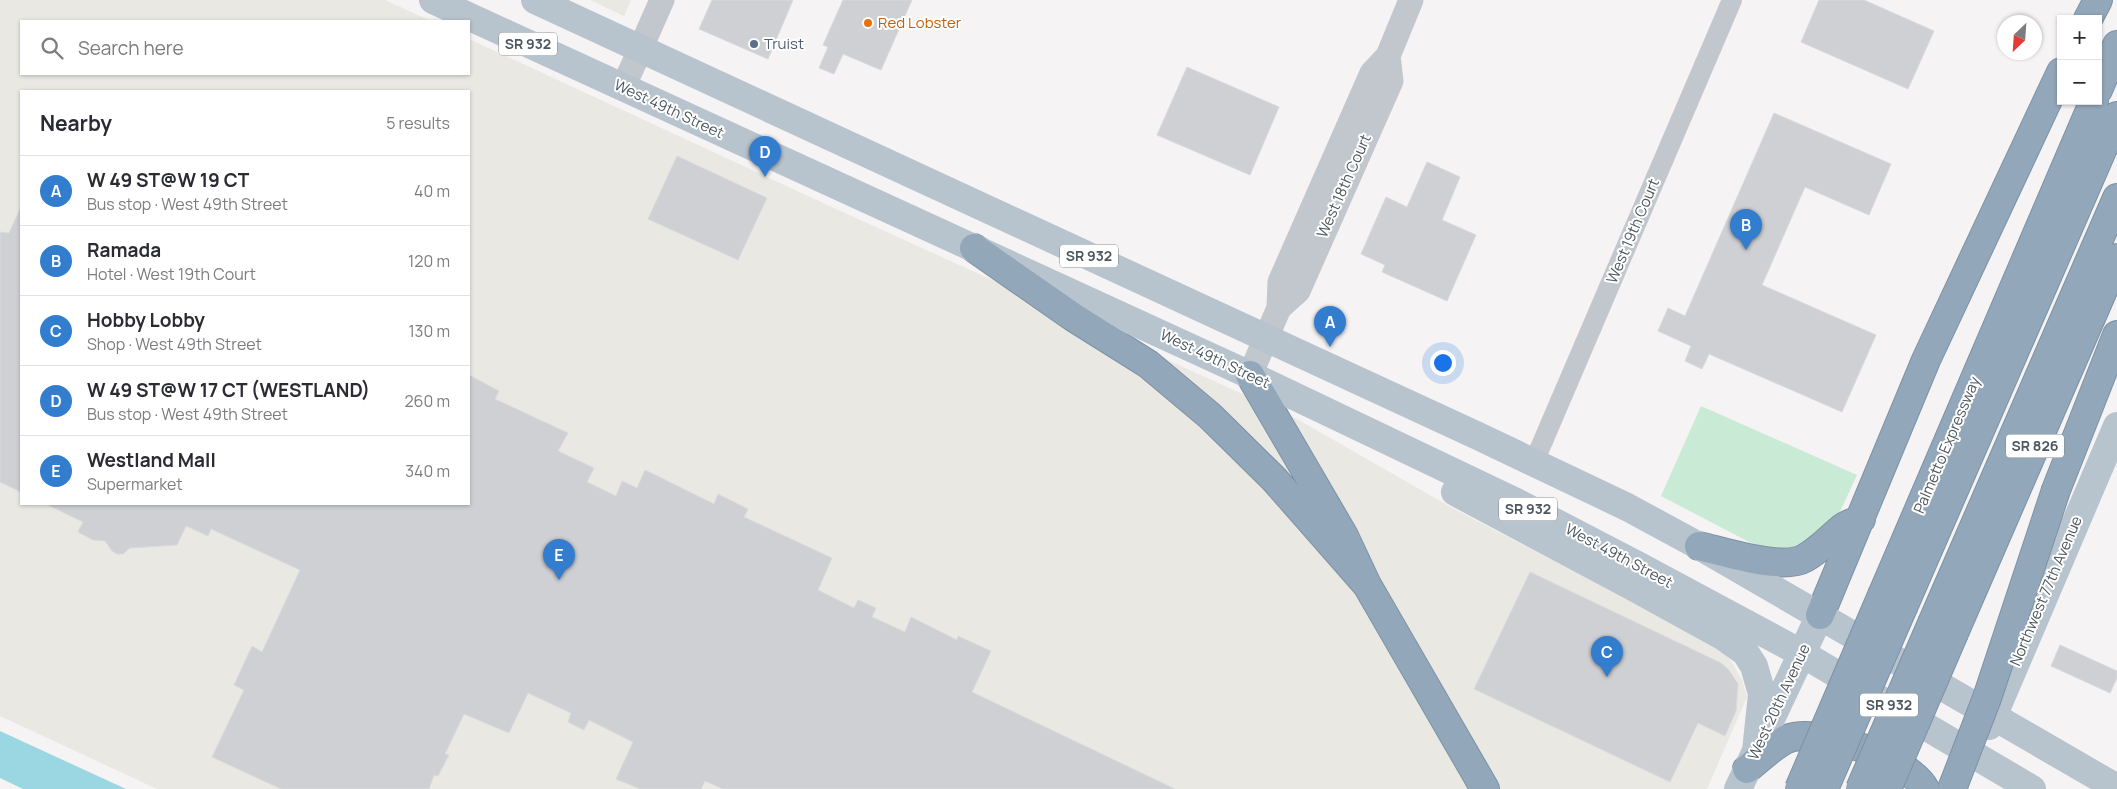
<!DOCTYPE html>
<html lang="en">
<head>
<meta charset="utf-8">
<style>
	:root { --surface:#fff; --page:#f2f2f3; --text:#2b2b33; --muted:#7c7c81; --line:#e1e1e2; --accent:#337dcf }
	body { margin:0; font-family:Manrope,sans-serif; background:var(--page); color:var(--text) }
	.controls { position:absolute; right:15px; top:15px; display:grid; overflow:hidden; border-radius:0px; box-shadow:0 1px 4px #0004 }
	.controls button { width:45px; height:45px; display:grid; place-items:center; padding:0; border:0; border-bottom:1px solid var(--line); background:var(--surface); color:var(--text); font:25px sans-serif }
	.compass { position:absolute; left:1997px; top:15px; width:45px; height:45px; border-radius:50%; background:var(--surface); box-shadow:0 1px 4px #0004; rotate:205deg }
	.you { position:absolute; left:1442px; top:362px; width:18px; height:18px; margin:-12px; border:4px solid #fff; border-radius:50%; background:#1a73e8; box-shadow:0 0 0 8px #1a73e833 }
	.badge { display:grid; place-items:center; width:32px; height:32px; border-radius:50%; background:var(--accent); color:#fff; font-size:16px; font-weight:700 }
	.pin { position:absolute; translate:-50% -41px; filter:drop-shadow(0 1px 2px #0008) }
	.pin::after { content:''; position:absolute; top:26px; width:18px; height:15px; background:inherit; clip-path:polygon(0 0,100% 0,50% 100%) }
	.list { margin:0; padding:0; list-style:none }
	h2 { display:flex; justify-content:space-between; align-items:center; height:65px; margin:0; padding:0 20px; font-size:21px }
	h2 small { font-size:16px; font-weight:400; color:var(--muted) }
	.list li { display:grid; grid-template-columns:32px 1fr auto; gap:15px; align-items:center; box-sizing:border-box; height:70px; padding:0 20px; border-top:1px solid var(--line) }
	.list b { display:block; font-size:19px; white-space:nowrap }
	.list p { margin:0; font-size:16px; white-space:nowrap; color:var(--muted) }
	.list em { font-size:16px; font-style:normal; color:var(--muted) }
	.icon { flex:none; width:28px; height:28px; fill:none; stroke:currentColor; stroke-width:2; stroke-linecap:round; stroke-linejoin:round }
	.map { position:relative; flex:none; width:2117px; height:789px; overflow:hidden }
	.search { position:absolute; background:var(--surface); box-shadow:0 1px 4px #0004; left:20px; top:20px; width:450px; height:55px; display:flex; align-items:center; gap:12px; box-sizing:border-box; padding:0 18px; border-radius:0px; color:var(--muted); font-size:19px }
	.panel { position:absolute; background:var(--surface); box-shadow:0 1px 4px #0004; left:20px; top:90px; width:450px; height:415px; border-radius:0px }
	.map>svg:first-child { display:block }
</style>
</head>
<body>
<div class="map">
<svg width="2117" height="789" viewBox="0 0 2117 789">
	<rect width="100%" height="100%" fill="#f5f3f3"/>
	<path fill="#eae8e2" fill-rule="evenodd" d="M 0,0 L 385,0 L 431,21 L 21,21 L 21,74 L 469,74 L 469,39 L 821,202 L 1297,419 L 1456,510 L 1714,644 L 1730,659 L 1742,680 L 1747,697 L 1707,789 L 157,789 L 0,716 ZM 21,91 L 469,91 L 469,504 L 21,504 Z
		M 590,0 L 631,0 L 624,16 Z"/>
	<path fill="#c9ebd5" d="M 1701,406 L 1857,475 L 1839,514 L 1807,541 L 1796,547 L 1776,548 L 1762,547 L 1749,542 L 1661,496 Z"/>
	<path fill="#9bd7e3" d="M 0,731 L 126,789 L 23,789 L 0,778 Z"/>
	<path fill="#ced0d4" stroke="#d8dadd" d="M 712,0 L 793,0 L 768,59 L 699,29 Z
		M 843,0 L 912,0 L 881,70 L 843,54 L 834,74 L 819,68 L 828,47 L 823,45 Z
		M 1819,0 L 1864,0 L 1934,31 L 1908,89 L 1801,42 Z
		M 1187,67 L 1279,107 L 1250,175 L 1157,135 Z
		M 1774,113 L 1891,164 L 1869,215 L 1805,187 L 1762,285 L 1876,335 L 1842,412 L 1709,354 L 1702,369 L 1685,361 L 1691,346 L 1658,331 L 1668,308 L 1685,316 Z
		M 677,156 L 767,198 L 738,260 L 648,219 Z
		M 1427,162 L 1460,177 L 1442,220 L 1476,235 L 1447,301 L 1382,272 L 1385,265 L 1361,254 L 1386,197 L 1407,207 Z
		M 21,207 L 21,492 L 0,482 L 0,232 L 9,233 Z
		M 469,375 L 499,391 L 495,399 L 568,433 L 558,451 L 594,468 L 587,482 L 616,496 L 622,481 L 637,488 L 645,470 L 714,504 L 718,494 L 748,509 L 744,517 L 832,558 L 818,590 L 854,608 L 858,600 L 876,608 L 872,617 L 905,632 L 911,617 L 957,640 L 958,636 L 991,651 L 972,692 L 1175,789 L 723,789 L 705,781 L 701,789 L 640,789 L 616,779 L 633,742 L 589,720 L 584,730 L 568,722 L 571,713 L 528,693 L 509,733 L 464,714 L 445,754 L 449,755 L 438,776 L 434,775 L 429,789 L 281,789 L 212,757 L 244,690 L 234,685 L 252,646 L 262,652 L 300,570 L 211,529 L 208,536 L 186,526 L 177,545 L 130,548 L 123,554 L 117,554 L 112,551 L 105,541 L 93,540 L 78,532 L 83,522 L 46,504 L 469,504 Z
		M 1530,572 L 1721,663 L 1729,670 L 1738,684 L 1736,711 L 1725,736 L 1698,723 L 1670,782 L 1474,689 Z
		M 2060,645 L 2117,671 L 2117,678 L 2110,693 L 2051,666 Z"/>
	<g fill="none" stroke-linecap="round" stroke-linejoin="round">
		<g stroke="#7d92a6" stroke-width="30">
			<path id="motorway" d="M 2088,19 L 2098,0
				M 2098,90 L 2117,45
				M 974,248 L 1073,317 L 1148,364 L 1210,416 L 1274,479 L 1367,585
				M 1250,375 L 1344,536 L 1367,585 L 1485,789
				M 2056,490 L 2117,335
				M 1699,546 C 1725,552 1782,571 1805,558 C 1819,550 1829,539 1841,529 C 1846,524 1855,522 1861,519
				M 1883,593 L 2094,101
				M 1904,605 L 2117,116
				M 1820,615 L 1926,360 L 2061,72
				M 1933,621 L 2117,198
				M 1954,633 L 2117,258
				M 1747,769 C 1758,760 1774,745 1787,739 C 1819,726 1909,759 1925,789"/>
		</g>
		<path stroke="#c1c7cd" stroke-width="20" d="M 1534,462 L 1732,0"/>
		<path stroke="#c1c7cd" stroke-width="25" d="M 623,88 L 662,0
			M 1279,308 L 1298,291 L 1391,81 L 1388,56
			M 1250,375 L 1279,308 L 1280,282 L 1372,73 L 1388,56 L 1411,0"/>
		<path stroke="#b7c3cd" stroke-width="28" d="M 433,0 L 1250,375 L 1518,503 L 1639,566 L 1801,653 L 2032,789
			M 535,0 L 1478,436 L 1627,507 L 1699,546 L 2117,788
			M 1455,492 L 1633,587 L 1724,637 L 1745,652 L 1754,666 L 1762,694 L 1756,751
			M 1989,726 L 2117,426
			M 1738,789 L 1820,615"/>
		<use href="#motorway" stroke="#92a7ba" stroke-width="28"/>
		<g stroke="#7d92a6" stroke-width="30" stroke-linecap="butt">
			<path id="motorway-bridge" d="M 1799,789 L 1883,593
				M 1824,789 L 1904,605
				M 1860,789 L 1933,621
				M 1887,789 L 1954,633
				M 1952,789 L 1987,698 L 2056,490"/>
		</g>
		<use href="#motorway-bridge" stroke="#92a7ba" stroke-width="28"/>
	</g>
	<circle fill="#e8710a" stroke="#fff" stroke-width="2" cx="868" cy="23" r="5"/>
	<circle fill="#5c6f8a" stroke="#fff" stroke-width="2" cx="754" cy="44" r="5"/>
	<g text-anchor="middle" stroke-width="4" stroke-linejoin="round" paint-order="stroke">
		<g fill="#fff" stroke="#82898e" stroke-width="1">
			<rect x="499" y="32.5" width="58" height="23" rx="4"/>
			<rect x="1060" y="244.5" width="58" height="23" rx="4"/>
			<rect x="2006" y="434.5" width="58" height="23" rx="4"/>
			<rect x="1499" y="497.5" width="58" height="23" rx="4"/>
			<rect x="1860" y="693.5" width="58" height="23" rx="4"/>
		</g>
		<g font-size="14" font-weight="bold" fill="#4d575e">
			<text x="528" y="49">SR 932</text>
			<text x="1089" y="261">SR 932</text>
			<text x="2035" y="451">SR 826</text>
			<text x="1528" y="514">SR 932</text>
			<text x="1889" y="710">SR 932</text>
		</g>
		<g font-size="15" fill="#c56008" stroke="#fff" text-anchor="start">
			<text x="878" y="28">Red Lobster</text>
		</g>
		<g font-size="15" fill="#4e5e75" stroke="#fff" text-anchor="start">
			<text x="764" y="49">Truist</text>
		</g>
		<g font-size="15" fill="#4d575e" stroke="#fff">
			<text transform="translate(669 109) rotate(25)" y="5">West 49th Street</text>
			<text transform="translate(1344 186) rotate(-66)" y="5">West 18th Court</text>
			<text transform="translate(1633 231) rotate(-67)" y="5">West 19th Court</text>
			<text transform="translate(1215 359) rotate(25)" y="5">West 49th Street</text>
			<text transform="translate(1947 445) rotate(-67)" y="5">Palmetto Expressway</text>
			<text transform="translate(1619 556) rotate(28)" y="5">West 49th Street</text>
			<text transform="translate(2046 591) rotate(-67)" y="5">Northwest 77th Avenue</text>
			<text transform="translate(1779 702) rotate(-65)" y="5">West 20th Avenue</text>
		</g>
	</g>
</svg>
<div class="controls">
<button>+</button>
<button>−</button>
</div>
<svg class="compass" viewBox="-18 -18 36 36"><path d="M0-13l5 13h-10z" fill="#e53935"/><path d="M0 13l5-13h-10z" fill="#7c7c81"/></svg>
<div class="you"></div>
<div class="pin badge" style="left:1330px;top:347px">A</div>
<div class="pin badge" style="left:1746px;top:250px">B</div>
<div class="pin badge" style="left:1607px;top:677px">C</div>
<div class="pin badge" style="left:765px;top:177px">D</div>
<div class="pin badge" style="left:559px;top:580px">E</div>
<div class="search"><svg class="icon" aria-label="search" viewBox="0 0 24 24"><circle cx="10" cy="10" r="6"/><path d="M15 15l6 6"/></svg>Search here</div>
<section class="panel">
<h2>Nearby<small>5 results</small></h2>
<ul class="list">
<li><span class="badge">A</span><div><b>W 49 ST@W 19 CT</b><p>Bus stop · West 49th Street</p></div><em>40 m</em></li>
<li><span class="badge">B</span><div><b>Ramada</b><p>Hotel · West 19th Court</p></div><em>120 m</em></li>
<li><span class="badge">C</span><div><b>Hobby Lobby</b><p>Shop · West 49th Street</p></div><em>130 m</em></li>
<li><span class="badge">D</span><div><b>W 49 ST@W 17 CT (WESTLAND)</b><p>Bus stop · West 49th Street</p></div><em>260 m</em></li>
<li><span class="badge">E</span><div><b>Westland Mall</b><p>Supermarket</p></div><em>340 m</em></li>
</ul>
</section>
</div>
</body>
</html>
